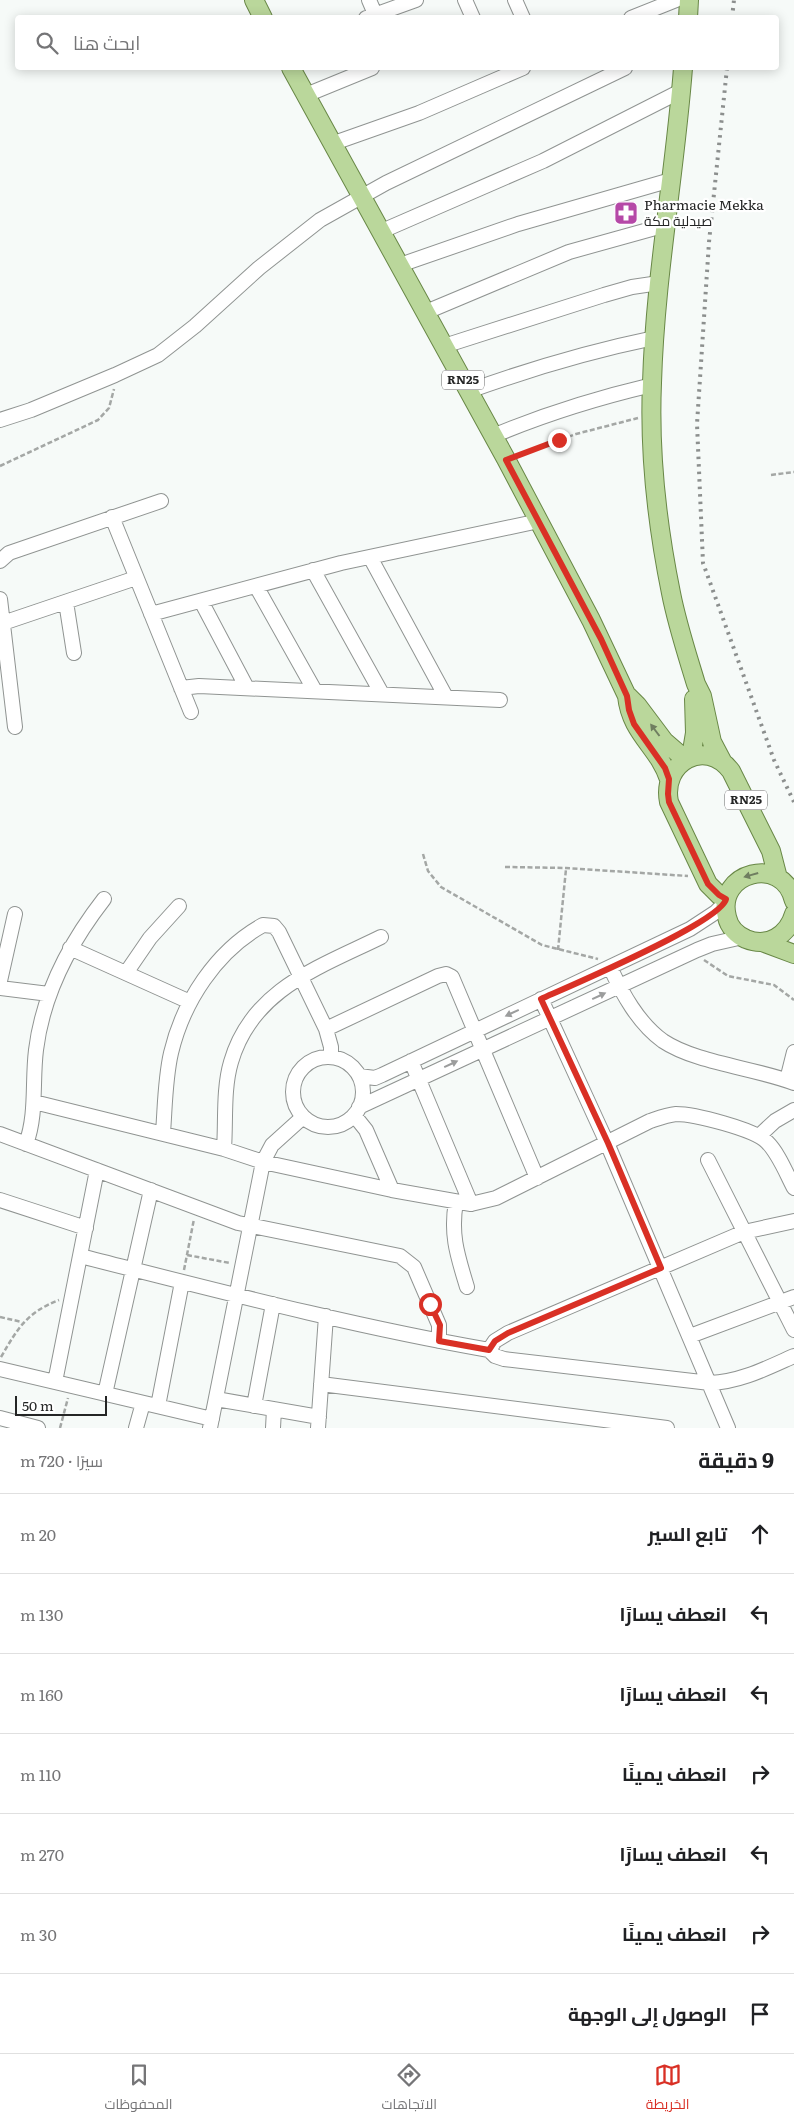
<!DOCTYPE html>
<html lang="ar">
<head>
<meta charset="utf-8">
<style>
	:root { --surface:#fff; --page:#f2f2f2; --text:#202124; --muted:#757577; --line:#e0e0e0; --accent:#d93025 }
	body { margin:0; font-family:Literata,Cairo,serif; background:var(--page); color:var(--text); direction:rtl }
	.scale { position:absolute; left:15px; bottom:12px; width:92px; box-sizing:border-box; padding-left:5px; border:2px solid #242525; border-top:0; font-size:14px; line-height:18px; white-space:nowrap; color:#242525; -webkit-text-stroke:4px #fff; paint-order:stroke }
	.stop { position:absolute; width:15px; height:15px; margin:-11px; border:4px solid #d93025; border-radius:50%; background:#fff }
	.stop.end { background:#d93025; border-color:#fff; box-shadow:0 1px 5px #0008 }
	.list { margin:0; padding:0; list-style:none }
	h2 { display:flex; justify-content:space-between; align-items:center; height:65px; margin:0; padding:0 20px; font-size:21px }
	h2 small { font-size:16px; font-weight:400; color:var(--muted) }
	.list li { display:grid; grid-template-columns:32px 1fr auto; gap:15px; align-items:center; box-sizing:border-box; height:80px; padding:0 20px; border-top:1px solid var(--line) }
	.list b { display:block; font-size:19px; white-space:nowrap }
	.list em { font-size:16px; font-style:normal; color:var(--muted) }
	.icon { flex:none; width:28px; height:28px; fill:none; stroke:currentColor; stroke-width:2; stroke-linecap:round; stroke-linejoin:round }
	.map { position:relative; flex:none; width:794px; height:1428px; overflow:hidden; direction:ltr }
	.search { position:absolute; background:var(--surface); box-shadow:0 2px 12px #0003; left:15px; right:15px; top:15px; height:55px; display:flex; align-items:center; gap:12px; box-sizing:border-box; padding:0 18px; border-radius:5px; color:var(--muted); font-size:19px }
	.sheet { height:625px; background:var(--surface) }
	nav { display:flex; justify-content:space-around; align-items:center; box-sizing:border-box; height:70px; border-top:1px solid var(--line); background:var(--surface); font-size:14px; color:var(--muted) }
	nav a { display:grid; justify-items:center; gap:2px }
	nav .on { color:var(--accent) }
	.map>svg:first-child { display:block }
</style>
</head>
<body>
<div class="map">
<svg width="794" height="1428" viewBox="0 0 794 1428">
	<rect width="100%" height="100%" fill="#f6faf8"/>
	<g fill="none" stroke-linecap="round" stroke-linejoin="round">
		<g stroke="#909492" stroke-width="16">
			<path id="minor" d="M 369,0 L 375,14
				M 465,0 L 473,18
				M 515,0 L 523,18
				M 366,18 L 416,0
				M 631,18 L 676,0
				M 306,95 L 372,68
				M 334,143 L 419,113 L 523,68
				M 382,231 L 543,161 L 681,91
				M 400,265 L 518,224 L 671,180
				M 426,312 L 569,252 L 666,225
				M 444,346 L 604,295 L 632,287 L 659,283
				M 469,391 C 530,369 591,351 654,338
				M 0,420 L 31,410 L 115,375 L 158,355 L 195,326 L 259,268 L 320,220 L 386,183 L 625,68
				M 493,436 C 545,414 597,398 652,385
				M 112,517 L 191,712
				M 370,557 L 446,697
				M 0,561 L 9,553 L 161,501
				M 313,570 L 382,694
				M 256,586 L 315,691
				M 0,599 L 15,727
				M 201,601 L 247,688
				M 66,602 L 74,653
				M 151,614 L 341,563 L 539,521
				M 3,623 L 136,578
				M 181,688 L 199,686 L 500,700
				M 70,948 L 190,1002
				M 610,967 C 622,993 638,1023 663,1041 C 696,1063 755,1068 794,1083
				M 126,973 L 150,938 L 179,906
				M 0,981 L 15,914
				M 0,988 L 49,994
				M 541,999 L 607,1143 L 728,1428
				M 326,1029 L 438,976 L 446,974 L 452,977 L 537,1178
				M293 1092a35 35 0 1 1 70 0a35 35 0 1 1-70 0Z
				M 411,1061 L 471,1204
				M 359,1076 L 375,1078 L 382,1075 L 690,929 L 716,912 L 726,902
				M 787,1080 L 794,1052
				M 34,1102 L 224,1149 L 263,1162 L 392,1190 L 471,1204 L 496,1198 L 650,1121 C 659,1118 667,1115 676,1114 C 694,1114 754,1129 767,1142 C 779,1154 786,1173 794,1188
				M 359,1107 L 697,950 L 712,944 L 743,937
				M 354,1115 L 366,1130 L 392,1190
				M 163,1133 C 165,1107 165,1079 171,1053 C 183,1002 216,951 263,925 L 274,926 L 279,932 L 326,1029 L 331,1047 L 331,1057
				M 0,1134 L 238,1223 L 400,1256 L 414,1267 L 439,1325 L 439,1341
				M 759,1136 L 775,1121 L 794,1110
				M 26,1144 C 37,1114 32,1082 36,1050 C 43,993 69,944 104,899
				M 224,1149 C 226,1121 223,1089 231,1062 C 252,989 320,967 381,937
				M 708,1160 L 794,1330
				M 0,1200 L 86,1228
				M 456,1202 C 450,1235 458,1257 467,1287
				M 794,1221 L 744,1232 L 508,1333 L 495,1341 L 489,1350 L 495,1356 L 504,1359 L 710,1383 C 740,1382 767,1368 794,1356
				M 80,1256 C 215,1290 351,1326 489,1350
				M 690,1336 L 794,1297
				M 0,1369 L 212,1419
				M 55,1382 L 97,1170
				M 321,1384 L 667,1428
				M 105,1394 L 151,1190
				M 216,1399 L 319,1417
				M 158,1406 L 182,1282
				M 254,1406 L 273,1304
				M 0,1418 L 38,1428
				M 136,1428 L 143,1403
				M 210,1428 L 263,1162 L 272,1145 L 303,1117
				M 273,1428 L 274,1409
				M 318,1428 L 326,1316"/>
		</g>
		<g stroke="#688746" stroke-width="20">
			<path id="major" d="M 254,0 L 263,18
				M 688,18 L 689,0
				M 291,68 L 506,459 L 591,620 L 627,696 C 631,734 658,746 669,779
				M 683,68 C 675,173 655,277 652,383 C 649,453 657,524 671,593 C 677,624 687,654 696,684 L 702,696 L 712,742 L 722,761
				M 628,696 L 637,705 L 664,741 L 686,760
				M 691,757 L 695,733 L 694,699
				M 726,899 L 719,895 L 708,884 L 669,802 C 661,763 705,737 731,771 L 771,851 L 778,878
				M 794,901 C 783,854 715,872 727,917 C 729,927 737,935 746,939 C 768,948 788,935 794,914
				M 762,942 L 794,954"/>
		</g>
		<path stroke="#a4a7a5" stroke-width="2.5" stroke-dasharray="5 2.5" stroke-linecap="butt" d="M 519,455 L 576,434 L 638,418
			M 0,466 L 98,420 L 109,408 L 114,389
			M 771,475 L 794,472
			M 423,854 L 428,871 L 441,887 L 542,945 L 598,959
			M 505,867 L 566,868 L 688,876
			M 558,950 L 566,869
			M 704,960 L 728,976 L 774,985 L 794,1000
			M 187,1255 L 230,1263
			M 184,1270 L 194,1219
			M 0,1317 L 22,1322
			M 1,1357 C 18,1328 26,1313 59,1300
			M 60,1428 L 68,1398"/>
		<use href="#minor" stroke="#fff" stroke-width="14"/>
		<use href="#major" stroke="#bad79b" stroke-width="18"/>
		<path stroke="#8c8f8e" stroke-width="4" stroke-dasharray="2.5 5" stroke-linecap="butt" d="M 732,18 L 734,0
			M 727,68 L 709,242 L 697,424 L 703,563 L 774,760 L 794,802"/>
	</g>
	<defs><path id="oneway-solid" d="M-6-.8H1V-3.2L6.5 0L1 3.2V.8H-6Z" transform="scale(1.25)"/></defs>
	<g fill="#6f7e60">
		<use href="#oneway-solid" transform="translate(655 730) rotate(-127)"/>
		<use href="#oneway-solid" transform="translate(751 875) rotate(164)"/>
	</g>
	<g fill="#9c9d9d">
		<use href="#oneway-solid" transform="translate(599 996) rotate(-25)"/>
		<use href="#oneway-solid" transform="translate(512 1013) rotate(155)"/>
		<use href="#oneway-solid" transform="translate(451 1064) rotate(-25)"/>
	</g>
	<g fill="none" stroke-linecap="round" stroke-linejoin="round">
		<path stroke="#d93025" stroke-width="6" d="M 430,1304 L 440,1325 L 439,1341 L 489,1350 L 495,1341 L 508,1333 L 661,1268 L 608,1143 L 541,999 C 570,986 721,922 726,899 L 719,895 L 708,884 L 669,802 L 668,794 L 669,779 L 665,768 L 634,724 L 629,710 L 627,696 L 601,639 L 506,460 L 559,440"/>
	</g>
	<defs>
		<g id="pharmacy-square" transform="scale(1.25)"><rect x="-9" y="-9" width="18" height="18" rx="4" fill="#b548a7" stroke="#fff"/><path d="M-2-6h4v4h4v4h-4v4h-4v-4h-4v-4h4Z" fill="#fff"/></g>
	</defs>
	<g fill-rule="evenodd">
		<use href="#pharmacy-square" x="626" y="213"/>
	</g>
	<g text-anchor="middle" stroke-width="4.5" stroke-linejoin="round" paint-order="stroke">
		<g fill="#fff" stroke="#666" stroke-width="1">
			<rect x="442" y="370.5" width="42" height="19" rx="4"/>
			<rect x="725" y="790.5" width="42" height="19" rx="4"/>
		</g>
		<g font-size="12" font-weight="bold" fill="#242525">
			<text x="463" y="384">RN25</text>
			<text x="746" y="804">RN25</text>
		</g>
		<g font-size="14" fill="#242525" stroke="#fff" text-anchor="start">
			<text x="644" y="210">Pharmacie Mekka<tspan x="644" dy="16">صيدلية مكة</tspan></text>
		</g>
	</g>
</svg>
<div class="scale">50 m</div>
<div class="stop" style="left:430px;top:1304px"></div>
<div class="stop end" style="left:559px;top:440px"></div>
<div class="search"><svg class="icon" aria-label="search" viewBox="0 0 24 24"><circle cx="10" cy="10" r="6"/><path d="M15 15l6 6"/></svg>ابحث هنا</div>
</div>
<section class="sheet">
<h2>9 دقيقة<small>سيرًا · 720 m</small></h2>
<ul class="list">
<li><svg class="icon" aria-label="ahead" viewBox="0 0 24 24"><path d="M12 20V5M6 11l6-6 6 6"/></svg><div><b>تابع السير</b></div><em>20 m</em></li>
<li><svg class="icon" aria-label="left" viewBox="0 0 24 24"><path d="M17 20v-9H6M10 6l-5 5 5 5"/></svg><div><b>انعطف يسارًا</b></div><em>130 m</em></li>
<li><svg class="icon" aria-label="left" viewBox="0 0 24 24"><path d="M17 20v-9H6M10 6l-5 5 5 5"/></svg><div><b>انعطف يسارًا</b></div><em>160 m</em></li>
<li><svg class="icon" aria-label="right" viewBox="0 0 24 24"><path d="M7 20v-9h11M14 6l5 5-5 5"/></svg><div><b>انعطف يمينًا</b></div><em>110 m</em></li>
<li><svg class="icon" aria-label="left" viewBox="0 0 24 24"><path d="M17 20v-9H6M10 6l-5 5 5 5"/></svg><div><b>انعطف يسارًا</b></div><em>270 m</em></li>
<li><svg class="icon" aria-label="right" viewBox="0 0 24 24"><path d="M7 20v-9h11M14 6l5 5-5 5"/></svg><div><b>انعطف يمينًا</b></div><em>30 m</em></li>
<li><svg class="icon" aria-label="arrive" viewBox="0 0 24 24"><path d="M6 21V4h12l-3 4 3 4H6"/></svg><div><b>الوصول إلى الوجهة</b></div></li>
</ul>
</section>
<nav>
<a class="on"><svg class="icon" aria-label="map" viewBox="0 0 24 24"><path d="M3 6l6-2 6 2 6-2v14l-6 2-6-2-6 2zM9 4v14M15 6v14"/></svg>الخريطة</a>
<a><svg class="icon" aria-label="directions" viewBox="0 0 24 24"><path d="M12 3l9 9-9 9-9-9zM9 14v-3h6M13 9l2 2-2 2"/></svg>الاتجاهات</a>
<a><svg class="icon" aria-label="saved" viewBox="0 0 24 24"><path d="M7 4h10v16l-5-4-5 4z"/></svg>المحفوظات</a>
</nav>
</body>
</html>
